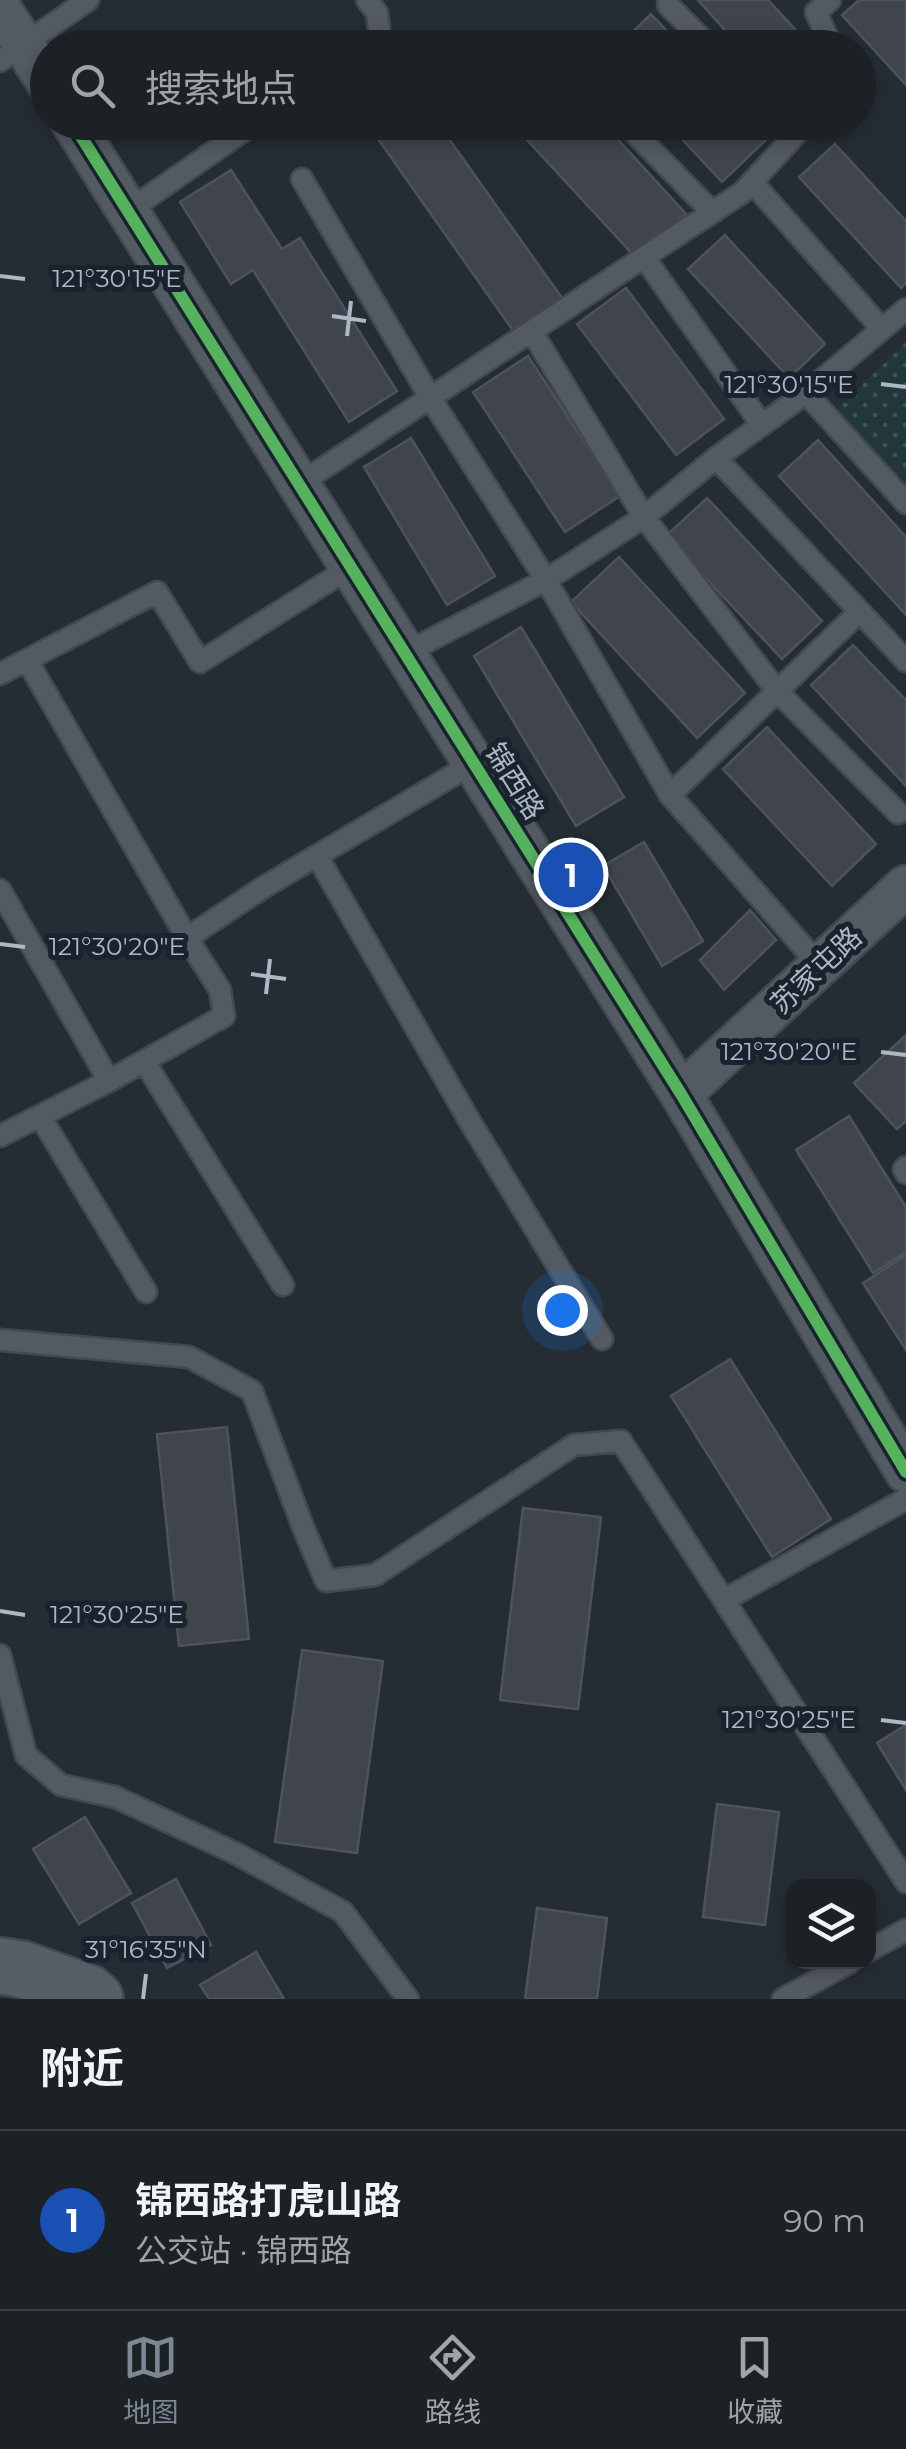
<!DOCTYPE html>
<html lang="zh">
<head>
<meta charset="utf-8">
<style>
	:root { --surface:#1c2126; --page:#25292e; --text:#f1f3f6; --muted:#a0a3a7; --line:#3a3e43; --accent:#7d8793 }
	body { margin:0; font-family:Montserrat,"Noto Sans SC",sans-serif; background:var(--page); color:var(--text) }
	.controls { position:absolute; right:30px; bottom:30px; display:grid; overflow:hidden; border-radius:20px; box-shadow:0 5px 15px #0003 }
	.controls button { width:90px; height:90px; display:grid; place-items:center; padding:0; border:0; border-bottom:2px solid var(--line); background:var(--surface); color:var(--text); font:50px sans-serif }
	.you { position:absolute; left:562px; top:1310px; width:35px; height:35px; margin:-25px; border:8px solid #fff; border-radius:50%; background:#1a73e8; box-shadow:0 0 0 15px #1a73e833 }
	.badge { display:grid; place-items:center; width:65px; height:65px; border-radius:50%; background:var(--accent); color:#fff; font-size:32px; font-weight:700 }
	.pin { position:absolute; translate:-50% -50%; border:5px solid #fff; box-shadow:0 2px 10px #0006 }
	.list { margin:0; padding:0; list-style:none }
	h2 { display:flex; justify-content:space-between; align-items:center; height:130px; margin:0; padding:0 40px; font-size:42px }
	h2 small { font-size:32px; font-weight:400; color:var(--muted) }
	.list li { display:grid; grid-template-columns:65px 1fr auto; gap:30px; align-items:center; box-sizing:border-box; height:180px; padding:0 40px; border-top:2px solid var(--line) }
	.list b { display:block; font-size:38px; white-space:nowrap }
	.list p { margin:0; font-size:32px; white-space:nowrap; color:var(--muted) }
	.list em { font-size:32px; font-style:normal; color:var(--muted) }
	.icon { flex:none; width:55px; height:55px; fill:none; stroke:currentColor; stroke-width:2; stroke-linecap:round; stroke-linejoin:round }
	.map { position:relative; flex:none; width:906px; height:1999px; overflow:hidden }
	.search { position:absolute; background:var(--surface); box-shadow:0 5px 15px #0003; left:30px; right:30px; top:30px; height:110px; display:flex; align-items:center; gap:25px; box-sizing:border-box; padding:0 35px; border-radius:55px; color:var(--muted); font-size:38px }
	.sheet { height:310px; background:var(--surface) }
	nav { display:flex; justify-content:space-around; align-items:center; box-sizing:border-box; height:140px; border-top:2px solid var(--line); background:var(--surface); font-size:28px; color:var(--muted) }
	nav a { display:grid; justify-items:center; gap:5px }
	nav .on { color:var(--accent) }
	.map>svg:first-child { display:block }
</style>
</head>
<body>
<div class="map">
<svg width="906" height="1999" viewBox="0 0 906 1999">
	<defs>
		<pattern id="park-dots" width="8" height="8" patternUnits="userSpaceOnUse" patternTransform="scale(2.5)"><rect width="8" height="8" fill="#223739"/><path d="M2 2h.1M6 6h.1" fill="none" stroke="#3f5254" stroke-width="1.8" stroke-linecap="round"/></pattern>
	</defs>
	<rect width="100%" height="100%" fill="#252c33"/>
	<path fill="url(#park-dots)" d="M 906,342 L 906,487 L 837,409 Z"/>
	<path fill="#3f454b" stroke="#4c535c" stroke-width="2.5" d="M 698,0 L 768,0 L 805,40 L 797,48 L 741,48 Z
		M 859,0 L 906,0 L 906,85 L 842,15 Z
		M 651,14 L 683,48 L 616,48 Z
		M 366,122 L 437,122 L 562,298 L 514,332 Z
		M 519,122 L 602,122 L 686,214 L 637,259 L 514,126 Z
		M 666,122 L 754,122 L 768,138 L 722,182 Z
		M 835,144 L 906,221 L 906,283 L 901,288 L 799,177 Z
		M 231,170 L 282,249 L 300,238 L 397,391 L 349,422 L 253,270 L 231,284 L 180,202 Z
		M 725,235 L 825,344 L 789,378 L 688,269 Z
		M 626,288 L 724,419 L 676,455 L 577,324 Z
		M 528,356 L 620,496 L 565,532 L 473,392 Z
		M 411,438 L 495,576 L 447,605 L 364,467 Z
		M 818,440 L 906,537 L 906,615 L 779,476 Z
		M 707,498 L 822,621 L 782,659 L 666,536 Z
		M 619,557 L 745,693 L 697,738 L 571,602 Z
		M 521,627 L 624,797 L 576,826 L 474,656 Z
		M 853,645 L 906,700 L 906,786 L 811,685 Z
		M 767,727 L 876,844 L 832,886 L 723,769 Z
		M 644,842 L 703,941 L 662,966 L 603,866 Z
		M 750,910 L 776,940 L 724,990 L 700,960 Z
		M 906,1035 L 906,1121 L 897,1129 L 854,1083 Z
		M 849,1116 L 906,1207 L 906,1252 L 873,1273 L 796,1150 Z
		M 906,1255 L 906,1350 L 863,1283 Z
		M 730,1359 L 831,1519 L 772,1557 L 671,1396 Z
		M 227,1427 L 249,1639 L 179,1646 L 157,1434 Z
		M 523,1508 L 601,1517 L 578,1709 L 500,1700 Z
		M 302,1650 L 383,1661 L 357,1853 L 275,1842 Z
		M 906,1725 L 906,1790 L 877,1743 Z
		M 717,1804 L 779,1812 L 765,1925 L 703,1917 Z
		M 85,1817 L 131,1893 L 79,1924 L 33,1849 Z
		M 176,1879 L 211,1945 L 167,1968 L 132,1903 Z
		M 537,1908 L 607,1918 L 597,1999 L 525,1999 Z
		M 256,1952 L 284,1999 L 209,1999 L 200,1985 Z"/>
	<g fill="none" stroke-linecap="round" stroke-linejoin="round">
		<g stroke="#42484e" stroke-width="25">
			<path id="lane" d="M 830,0 L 816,12 L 832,48
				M 668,5 L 711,48
				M 365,48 L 380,37 L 377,13 L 367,0
				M 0,61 L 88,0
				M 624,122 L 712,212
				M 302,179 L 431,399 L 546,580 L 670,795 L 820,966
				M 752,182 L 882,329
				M 128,211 L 256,122
				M 644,257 L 762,425
				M 532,332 L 644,517 L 777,691 L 898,813
				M 806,393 L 906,503
				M 716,458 L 906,661
				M 299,484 L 743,192 L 807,122
				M 405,653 L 546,580 L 644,517 L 716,458 L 806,393 L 906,309
				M 27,660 L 187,938
				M 0,674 L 157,592 L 200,662 L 351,567
				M 670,795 L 859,612
				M 317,856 L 469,1120 L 602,1339
				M 0,890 L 109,1081
				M 144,1061 L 283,1285
				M 40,1116 L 146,1292
				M 0,1136 L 109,1081 L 224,1016 L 220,990 L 187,938 L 264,887 L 474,763
				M 906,1167 L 904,1169 L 906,1173
				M 0,1340 L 189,1357 L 252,1391 L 303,1527 L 326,1581 L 375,1575 L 574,1445 L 621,1441 L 906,1882
				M 724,1600 L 906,1499
				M 0,1655 L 26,1755 L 61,1785 L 115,1797 L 237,1854 L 343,1912 L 408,1999
				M 868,1951 L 906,1930
				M 783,1999 L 850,1962"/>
		</g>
		<g stroke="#42484e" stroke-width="45">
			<path id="street" d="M 0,8 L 48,83
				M 72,122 L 681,1094 L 906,1472
				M 681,1094 L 906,886"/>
		</g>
		<g stroke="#42484e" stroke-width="60">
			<path id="secondary" d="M 0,1966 L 21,1969 L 88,1993 L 95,1999"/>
		</g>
		<use href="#lane" stroke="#545a62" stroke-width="20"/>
		<use href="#street" stroke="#545a62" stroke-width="40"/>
		<use href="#secondary" stroke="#585e66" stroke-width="55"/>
		<g stroke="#18232e" stroke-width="19">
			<path id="cycleway" d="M 72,122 L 681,1094 L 906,1472"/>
		</g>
		<use href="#cycleway" stroke="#56b35d" stroke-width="12"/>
	</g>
	<path fill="none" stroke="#adb8c6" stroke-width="4" d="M 0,276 L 25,279M 332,316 L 366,321M 347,336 L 351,301M 881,384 L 906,387M 0,944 L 25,947M 251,974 L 286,979M 266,994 L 270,959M 881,1052 L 906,1055M 0,1611 L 25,1615M 881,1720 L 906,1723M 143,1999 L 146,1974"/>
	<g text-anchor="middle" stroke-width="10" stroke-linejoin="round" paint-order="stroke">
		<g font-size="28" fill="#adb8c6" stroke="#18232e">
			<text transform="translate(515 781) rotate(58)" y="10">锦西路</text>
			<text transform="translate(816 970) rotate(-43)" y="10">苏家屯路</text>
		</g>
	</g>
	<g font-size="25" text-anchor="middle" fill="#adb8c6" stroke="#18232e" stroke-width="10" stroke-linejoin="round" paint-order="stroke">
		<text x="117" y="287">121°30'15"E</text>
		<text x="789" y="393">121°30'15"E</text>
		<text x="117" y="955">121°30'20"E</text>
		<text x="789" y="1060">121°30'20"E</text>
		<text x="117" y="1623">121°30'25"E</text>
		<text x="789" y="1728">121°30'25"E</text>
		<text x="146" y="1958">31°16'35"N</text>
	</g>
</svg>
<div class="controls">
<button><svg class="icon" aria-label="layers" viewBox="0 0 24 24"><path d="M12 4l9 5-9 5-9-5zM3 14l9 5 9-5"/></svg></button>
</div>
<div class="you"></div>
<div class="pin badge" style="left:571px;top:875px;background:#1a4fb4">1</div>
<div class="search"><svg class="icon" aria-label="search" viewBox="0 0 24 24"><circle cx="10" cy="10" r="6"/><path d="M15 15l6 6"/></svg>搜索地点</div>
</div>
<section class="sheet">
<h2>附近<small></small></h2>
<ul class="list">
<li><span class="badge" style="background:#1a4fb4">1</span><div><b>锦西路打虎山路</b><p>公交站 · 锦西路</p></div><em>90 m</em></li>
</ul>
</section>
<nav>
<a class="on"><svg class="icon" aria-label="map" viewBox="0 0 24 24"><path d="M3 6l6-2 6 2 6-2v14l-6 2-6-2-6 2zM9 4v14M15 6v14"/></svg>地图</a>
<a><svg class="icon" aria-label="directions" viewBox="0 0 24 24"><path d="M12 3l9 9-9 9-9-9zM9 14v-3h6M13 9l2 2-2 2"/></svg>路线</a>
<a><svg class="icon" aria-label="saved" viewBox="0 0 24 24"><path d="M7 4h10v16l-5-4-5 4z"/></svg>收藏</a>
</nav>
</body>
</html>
